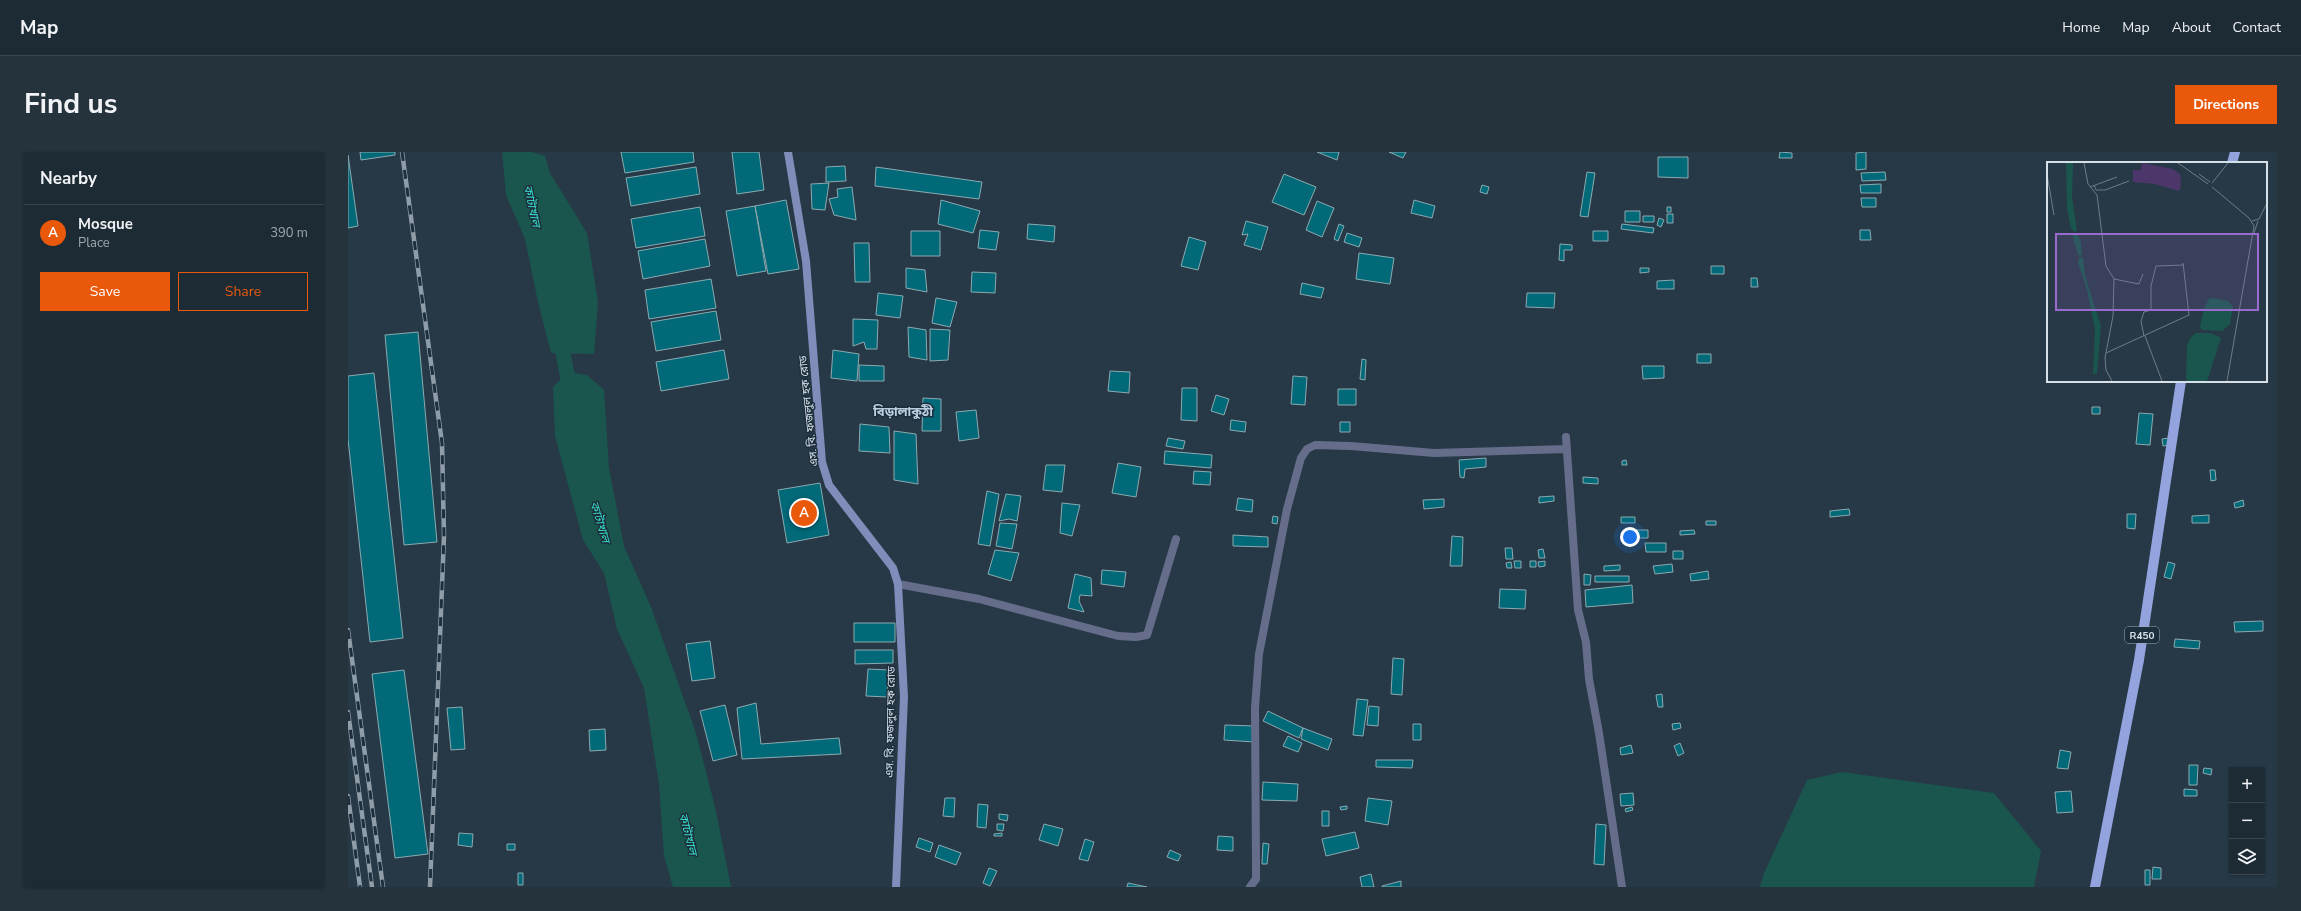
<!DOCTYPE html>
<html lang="en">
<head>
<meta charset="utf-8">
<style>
	:root { --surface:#1d2b35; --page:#25333d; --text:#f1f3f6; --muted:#a0a7ad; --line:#3b4750; --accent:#ea580c }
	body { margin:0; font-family:"Nunito Sans","Noto Sans Bengali",sans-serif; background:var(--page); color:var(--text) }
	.controls { position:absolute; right:12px; bottom:12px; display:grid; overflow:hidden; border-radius:0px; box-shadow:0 1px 3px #0004 }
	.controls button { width:36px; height:36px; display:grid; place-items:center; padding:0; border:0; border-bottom:1px solid var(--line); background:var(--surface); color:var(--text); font:20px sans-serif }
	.you { position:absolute; left:1282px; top:385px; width:14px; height:14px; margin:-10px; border:3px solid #fff; border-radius:50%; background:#1a73e8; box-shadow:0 0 0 6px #1a73e833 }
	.badge { display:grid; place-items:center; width:26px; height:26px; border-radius:50%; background:var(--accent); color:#fff; font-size:13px; font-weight:700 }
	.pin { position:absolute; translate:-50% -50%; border:2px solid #fff; box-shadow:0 1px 4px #0006 }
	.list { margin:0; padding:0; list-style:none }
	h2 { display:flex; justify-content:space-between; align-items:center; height:52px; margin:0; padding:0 16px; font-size:17px }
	h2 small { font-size:13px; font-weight:400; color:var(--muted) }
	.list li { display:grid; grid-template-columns:26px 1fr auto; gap:12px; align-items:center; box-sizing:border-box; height:56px; padding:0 16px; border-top:1px solid var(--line) }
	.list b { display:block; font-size:15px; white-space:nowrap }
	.list p { margin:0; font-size:13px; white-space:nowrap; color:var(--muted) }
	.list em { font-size:13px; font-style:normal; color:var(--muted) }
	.actions { display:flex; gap:8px; padding:12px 16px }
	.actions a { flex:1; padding:9px 0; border:1px solid var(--accent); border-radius:0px; text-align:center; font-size:14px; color:var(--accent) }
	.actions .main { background:var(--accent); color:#fff }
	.icon { flex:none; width:22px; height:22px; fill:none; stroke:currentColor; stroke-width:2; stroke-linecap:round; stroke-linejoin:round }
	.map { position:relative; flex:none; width:1929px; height:735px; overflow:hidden; border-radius:0px }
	header { display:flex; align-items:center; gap:24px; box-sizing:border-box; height:56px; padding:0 20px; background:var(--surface); border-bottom:1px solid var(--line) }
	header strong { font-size:19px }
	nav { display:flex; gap:22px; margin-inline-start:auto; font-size:14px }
	.intro { display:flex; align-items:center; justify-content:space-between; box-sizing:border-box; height:96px; padding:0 24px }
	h1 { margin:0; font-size:28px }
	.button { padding:10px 18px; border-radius:0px; background:var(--accent); color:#fff; font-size:14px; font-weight:700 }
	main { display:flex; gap:24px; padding:0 24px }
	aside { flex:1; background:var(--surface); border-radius:0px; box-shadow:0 1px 3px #0004 }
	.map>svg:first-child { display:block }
</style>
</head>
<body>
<header>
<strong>Map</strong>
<nav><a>Home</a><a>Map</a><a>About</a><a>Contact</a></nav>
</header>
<div class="intro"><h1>Find us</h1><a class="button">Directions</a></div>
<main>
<aside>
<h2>Nearby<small></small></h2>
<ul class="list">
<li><span class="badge">A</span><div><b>Mosque</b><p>Place</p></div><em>390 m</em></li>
</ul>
<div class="actions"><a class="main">Save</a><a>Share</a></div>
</aside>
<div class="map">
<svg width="1929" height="735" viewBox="0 0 1929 735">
	<rect width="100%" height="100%" fill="#273947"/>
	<path fill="#1a564d" d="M 154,0 L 184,0 L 197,4 L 202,21 L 239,81 L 250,150 L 246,202 L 203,201 L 190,150 L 177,87 L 158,43 Z
		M 220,220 L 239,223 L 256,238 L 261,316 L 276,394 L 303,455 L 348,581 L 368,659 L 383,735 L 325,735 L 316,704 L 311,632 L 296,536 L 269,477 L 256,421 L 235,388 L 207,284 L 205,235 Z
		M 1494,620 L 1646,641 L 1693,699 L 1686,735 L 1412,735 L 1416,721 L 1459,628 Z"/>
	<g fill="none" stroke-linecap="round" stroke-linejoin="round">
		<path stroke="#1a564d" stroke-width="15" d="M 211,181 L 223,242"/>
	</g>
	<path fill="#026978" stroke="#8caab1" d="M 12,0 L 47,0 L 47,3 L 13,8 Z
		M 273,0 L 345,0 L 346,10 L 277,21 Z
		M 384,0 L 411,0 L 416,38 L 389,42 Z
		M 969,0 L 991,0 L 989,8 Z
		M 1041,0 L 1058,0 L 1055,6 Z
		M 1432,0 L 1444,1 L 1444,6 L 1431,6 Z
		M 1518,0 L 1518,17 L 1508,18 L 1508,1 Z
		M 0,3 L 10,74 L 0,76 Z
		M 1310,5 L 1340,5 L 1340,26 L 1310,25 Z
		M 497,14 L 498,29 L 478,30 L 478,15 Z
		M 348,15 L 352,42 L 283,54 L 278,26 Z
		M 528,15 L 634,30 L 631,47 L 527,34 Z
		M 1239,20 L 1247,21 L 1240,65 L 1232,64 Z
		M 1537,20 L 1538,28 L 1514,29 L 1513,21 Z
		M 936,22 L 968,35 L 956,63 L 924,50 Z
		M 481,31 L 477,58 L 464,57 L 463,32 Z
		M 1533,32 L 1533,41 L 1513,41 L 1512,33 Z
		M 1134,33 L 1141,35 L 1139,42 L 1132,40 Z
		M 504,35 L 508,68 L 486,63 L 481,47 L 490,45 L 489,37 Z
		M 1513,46 L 1528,46 L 1528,55 L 1514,55 Z
		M 438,48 L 451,117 L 420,122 L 407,54 Z
		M 593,48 L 632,59 L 625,81 L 590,72 Z
		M 1066,48 L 1087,54 L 1084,66 L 1063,61 Z
		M 969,49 L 986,56 L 974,85 L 958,78 Z
		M 407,54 L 418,119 L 389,124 L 378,59 Z
		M 352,55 L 357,84 L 288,96 L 283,67 Z
		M 1319,55 L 1323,55 L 1323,60 L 1319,60 Z
		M 1277,59 L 1292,59 L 1292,70 L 1277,70 Z
		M 1319,62 L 1325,62 L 1325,71 L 1319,71 Z
		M 1295,64 L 1306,64 L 1306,70 L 1295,70 Z
		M 1311,66 L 1316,68 L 1313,75 L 1309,73 Z
		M 898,69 L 920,75 L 913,98 L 896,93 L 900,82 L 894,83 Z
		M 680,72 L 707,74 L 706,90 L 679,87 Z
		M 991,72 L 996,74 L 990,89 L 986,87 Z
		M 1274,72 L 1306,76 L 1305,81 L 1273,77 Z
		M 632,78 L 651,80 L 648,98 L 630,96 Z
		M 1512,78 L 1522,78 L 1523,88 L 1512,88 Z
		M 563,79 L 592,79 L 592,104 L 563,104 Z
		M 1245,79 L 1260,79 L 1260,89 L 1245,89 Z
		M 999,81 L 1014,86 L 1011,95 L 996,90 Z
		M 841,85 L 858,90 L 850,118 L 833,114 Z
		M 357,87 L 362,114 L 295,127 L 290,99 Z
		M 506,91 L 521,91 L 522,130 L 507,130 Z
		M 1212,92 L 1224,93 L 1224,98 L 1216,98 L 1216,109 L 1211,108 Z
		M 1011,101 L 1046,106 L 1042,132 L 1008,127 Z
		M 1363,114 L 1376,114 L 1376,122 L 1363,122 Z
		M 558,116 L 577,118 L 579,140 L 558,136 Z
		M 1292,116 L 1301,116 L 1301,120 L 1292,121 Z
		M 624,120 L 648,121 L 647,141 L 623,140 Z
		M 1403,126 L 1409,126 L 1410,135 L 1403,135 Z
		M 363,127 L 368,156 L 301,167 L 297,138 Z
		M 1326,128 L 1326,137 L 1309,137 L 1309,129 Z
		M 954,131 L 976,136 L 973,146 L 952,142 Z
		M 530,141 L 555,144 L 552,166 L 528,163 Z
		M 1179,141 L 1207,141 L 1206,156 L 1178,155 Z
		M 588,146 L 609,150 L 602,175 L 584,171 Z
		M 368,159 L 373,188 L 308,199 L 303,170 Z
		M 505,167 L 530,168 L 529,197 L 518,197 L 516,190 L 505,194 Z
		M 560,175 L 578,178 L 579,208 L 561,205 Z
		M 582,177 L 602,178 L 600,208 L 582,209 Z
		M 70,180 L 89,390 L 56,393 L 37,183 Z
		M 376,198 L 381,227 L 313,239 L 308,210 Z
		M 485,198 L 511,202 L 509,229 L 483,226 Z
		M 1349,202 L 1363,202 L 1363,211 L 1349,211 Z
		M 1014,207 L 1018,208 L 1017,228 L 1012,227 Z
		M 511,213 L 536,214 L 536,229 L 511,229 Z
		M 1294,214 L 1316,214 L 1316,226 L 1295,227 Z
		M 762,219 L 782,220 L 781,241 L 760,239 Z
		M 26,221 L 55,486 L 22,490 L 0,287 L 0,224 Z
		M 945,224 L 959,225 L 957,253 L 943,252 Z
		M 834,236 L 849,236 L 849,269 L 833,268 Z
		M 990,237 L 1008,237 L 1008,253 L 990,253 Z
		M 868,243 L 881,247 L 876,263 L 863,259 Z
		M 575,246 L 593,247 L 593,279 L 574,279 Z
		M 1744,255 L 1752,255 L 1752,262 L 1744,262 Z
		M 628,258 L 631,286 L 611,289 L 608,260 Z
		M 1791,261 L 1805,262 L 1802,293 L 1788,292 Z
		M 883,268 L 898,270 L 897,280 L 882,278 Z
		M 992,270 L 1002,270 L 1002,280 L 992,280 Z
		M 512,272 L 541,275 L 542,301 L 511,299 Z
		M 546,279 L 568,282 L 570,332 L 546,328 Z
		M 820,286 L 837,289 L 835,297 L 818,294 Z
		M 1821,286 L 1822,293 L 1815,294 L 1814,287 Z
		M 817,299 L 864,303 L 863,316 L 816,312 Z
		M 1138,306 L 1138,315 L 1117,317 L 1116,326 L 1112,325 L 1111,308 Z
		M 1278,308 L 1279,313 L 1274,313 L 1274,309 Z
		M 770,311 L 793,315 L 788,345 L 764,341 Z
		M 698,313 L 717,313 L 714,340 L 695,338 Z
		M 1862,318 L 1867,318 L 1868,328 L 1863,329 Z
		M 846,319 L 863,320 L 862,333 L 845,332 Z
		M 1235,325 L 1250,326 L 1250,332 L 1235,331 Z
		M 472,331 L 481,383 L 439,391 L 430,338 Z
		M 639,339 L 651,342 L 642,394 L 630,392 Z
		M 658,342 L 673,344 L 669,369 L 661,367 L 651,369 Z
		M 1206,344 L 1206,349 L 1191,351 L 1191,345 Z
		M 890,346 L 905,348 L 904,360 L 888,358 Z
		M 1096,347 L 1096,355 L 1076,357 L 1075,348 Z
		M 1895,348 L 1896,354 L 1887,356 L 1886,351 Z
		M 714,351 L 732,353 L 724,384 L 712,381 Z
		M 1501,357 L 1502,363 L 1482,365 L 1482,359 Z
		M 1779,362 L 1788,362 L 1787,377 L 1779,376 Z
		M 1861,363 L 1861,371 L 1844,371 L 1844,364 Z
		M 925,364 L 930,365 L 929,372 L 924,371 Z
		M 1273,365 L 1287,365 L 1287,371 L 1273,371 Z
		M 1358,369 L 1368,369 L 1368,373 L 1358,373 Z
		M 652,371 L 669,372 L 664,397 L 648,394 Z
		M 1288,378 L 1300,378 L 1300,386 L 1288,386 Z
		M 1346,378 L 1347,382 L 1332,383 L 1332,379 Z
		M 885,383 L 920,385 L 920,395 L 885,394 Z
		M 1104,384 L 1115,385 L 1114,414 L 1102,414 Z
		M 1297,391 L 1318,391 L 1318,400 L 1298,400 Z
		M 1157,396 L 1164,396 L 1165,407 L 1158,407 Z
		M 1195,397 L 1197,406 L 1191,406 L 1190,398 Z
		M 647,398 L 671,401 L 663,429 L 640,422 Z
		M 1325,399 L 1335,399 L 1335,407 L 1325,407 Z
		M 1166,409 L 1173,409 L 1173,416 L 1167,416 Z
		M 1182,409 L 1188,409 L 1188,415 L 1182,415 Z
		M 1197,409 L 1197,414 L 1191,415 L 1190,410 Z
		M 1163,410 L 1164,416 L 1159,416 L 1158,411 Z
		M 1820,410 L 1827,412 L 1823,427 L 1816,425 Z
		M 1324,412 L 1325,420 L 1307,422 L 1305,414 Z
		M 1272,413 L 1272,418 L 1256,419 L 1256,414 Z
		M 754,418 L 778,420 L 776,435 L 753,432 Z
		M 1360,419 L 1361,427 L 1343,429 L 1342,422 Z
		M 727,422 L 743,426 L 744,444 L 732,443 L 731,449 L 736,460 L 720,456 Z
		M 1236,422 L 1243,423 L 1242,433 L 1236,433 Z
		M 1247,424 L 1281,424 L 1281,430 L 1247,430 Z
		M 1284,433 L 1285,451 L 1238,455 L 1237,438 Z
		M 1152,437 L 1178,438 L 1177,457 L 1151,456 Z
		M 1915,469 L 1915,479 L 1887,480 L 1886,470 Z
		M 506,471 L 547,471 L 547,490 L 506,490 Z
		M 1827,487 L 1852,489 L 1851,497 L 1826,495 Z
		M 362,489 L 367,526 L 344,529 L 338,492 Z
		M 507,498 L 545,498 L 545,511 L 507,512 Z
		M 1045,506 L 1056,507 L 1054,543 L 1043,542 Z
		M 520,517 L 541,518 L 539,545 L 518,544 Z
		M 56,518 L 80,702 L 47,706 L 24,522 Z
		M 1314,542 L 1315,555 L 1310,555 L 1308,543 Z
		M 1009,547 L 1020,548 L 1015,584 L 1005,583 Z
		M 408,551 L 413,592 L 491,586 L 493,602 L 394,607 L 389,556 Z
		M 377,553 L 389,603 L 365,609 L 352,559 Z
		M 1021,554 L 1031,555 L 1030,574 L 1019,573 Z
		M 114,555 L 117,597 L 103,598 L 99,556 Z
		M 920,559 L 955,576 L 951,586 L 915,569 Z
		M 1332,571 L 1333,576 L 1325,578 L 1324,572 Z
		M 1065,572 L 1073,572 L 1073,588 L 1065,588 Z
		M 877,573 L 907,574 L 906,590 L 876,588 Z
		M 955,576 L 984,587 L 980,598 L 953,587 Z
		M 257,577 L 258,598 L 242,599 L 241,578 Z
		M 940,584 L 954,591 L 950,600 L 935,594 Z
		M 1332,591 L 1336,601 L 1330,604 L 1326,594 Z
		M 1283,593 L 1285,601 L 1273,603 L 1272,596 Z
		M 1712,598 L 1723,600 L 1720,617 L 1709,616 Z
		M 1028,608 L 1065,608 L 1064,616 L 1028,615 Z
		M 1841,613 L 1850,613 L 1849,633 L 1841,633 Z
		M 1856,616 L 1864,617 L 1863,623 L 1855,621 Z
		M 915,630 L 950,632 L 949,649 L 914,648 Z
		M 1836,637 L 1849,638 L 1849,644 L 1836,644 Z
		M 1723,639 L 1725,660 L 1709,661 L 1707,640 Z
		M 1285,641 L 1286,653 L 1273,654 L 1272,642 Z
		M 597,646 L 607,646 L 606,665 L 595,664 Z
		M 1020,646 L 1044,649 L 1040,673 L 1017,669 Z
		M 630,652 L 640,653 L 638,676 L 629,675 Z
		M 999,654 L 999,657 L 993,658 L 992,655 Z
		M 1284,655 L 1285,658 L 1278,660 L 1277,657 Z
		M 974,659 L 981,659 L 981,674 L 974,674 Z
		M 651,662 L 660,663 L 659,669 L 651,667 Z
		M 649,672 L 656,672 L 655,679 L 649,678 Z
		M 696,672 L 715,677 L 710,694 L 691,688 Z
		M 1248,672 L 1258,673 L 1256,713 L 1246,712 Z
		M 1007,680 L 1011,696 L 978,704 L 974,687 Z
		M 111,681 L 125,682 L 124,695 L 110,693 Z
		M 654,681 L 654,684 L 646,684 L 646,682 Z
		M 870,684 L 885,685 L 885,699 L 869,698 Z
		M 571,686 L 585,691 L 582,700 L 568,695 Z
		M 737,687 L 746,690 L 740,709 L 731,707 Z
		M 915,691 L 921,692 L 919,712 L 914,712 Z
		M 159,692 L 167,692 L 167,698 L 159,698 Z
		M 591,693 L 613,701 L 608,713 L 587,705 Z
		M 822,698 L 833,703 L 830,709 L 819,705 Z
		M 1805,715 L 1813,716 L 1813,727 L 1804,727 Z
		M 641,716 L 649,719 L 642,734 L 635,731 Z
		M 1797,718 L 1802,718 L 1802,733 L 1797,733 Z
		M 170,721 L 175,721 L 175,733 L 170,733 Z
		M 1023,722 L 1026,735 L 1014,735 L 1012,725 Z
		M 1053,729 L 1053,735 L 1034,735 L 1034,734 Z
		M 780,731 L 799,735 L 779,735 Z"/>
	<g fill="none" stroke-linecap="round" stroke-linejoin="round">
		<path stroke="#666d8b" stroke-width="8" d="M 1218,285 L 1230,458 L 1238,490 L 1241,527 L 1251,581 L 1274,735
			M 550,432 L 631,447 L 770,484 L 788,485 L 799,483 L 828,387
			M 902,735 L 908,727 L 908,713 L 907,556 L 911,502 L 939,357 L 953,306 L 959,297 L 967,293 L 1003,294 L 1086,301 L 1219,297"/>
		<path stroke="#808cba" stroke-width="8" d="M 440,0 L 458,109 L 474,310 L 481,333 L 545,416 L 550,432 L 556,545 L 548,735"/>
		<path stroke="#93a3de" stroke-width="10" d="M 1884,11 L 1887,0
			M 1747,735 L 1791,508 L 1833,229"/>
		<g stroke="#8f9da8" stroke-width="4.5">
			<path id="rail" d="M 54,0 L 94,291 L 96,384 L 82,735
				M 0,478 L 35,735
				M 0,560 L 24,735
				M 0,644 L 12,735"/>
		</g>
		<use href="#rail" stroke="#1d2e3c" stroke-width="3" stroke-dasharray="9" stroke-linecap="butt"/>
	</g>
	<g text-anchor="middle" stroke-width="3" stroke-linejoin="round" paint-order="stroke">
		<rect fill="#1d2e3c" stroke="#9eabb5" stroke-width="1" x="1777" y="475" width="34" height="16" rx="3"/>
		<g font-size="10" font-weight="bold" fill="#d5e0e9">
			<text x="1794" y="487">R450</text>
		</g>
		<g font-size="11" fill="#d5e0e9" stroke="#1d2e3c">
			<text transform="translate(460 259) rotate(-96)" y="4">এস. বি. ফজলুল হক রোড</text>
			<text transform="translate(542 570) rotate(-89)" y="4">এস. বি. ফজলুল হক রোড</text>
		</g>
		<g font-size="12" font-style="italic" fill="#36dcc7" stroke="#1d2e3c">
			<text transform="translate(184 54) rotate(78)" y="4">কাটাখাল</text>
			<text transform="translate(252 370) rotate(73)" y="4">কাটাখাল</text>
			<text transform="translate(340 682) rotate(76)" y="4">কাটাখাল</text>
		</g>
		<g font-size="13" font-weight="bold" fill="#bad0e2" stroke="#1d2e3c">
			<text x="555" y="264">বিড়ালাকুঠী</text>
		</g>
	</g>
	<g transform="translate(1699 10)">
		<rect width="220" height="220" fill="#273947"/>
		<path d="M 95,1 L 126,7 L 133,12 L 134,23 L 132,29 L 108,22 L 86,20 L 86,8 L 94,8 Z" fill="#4d366a"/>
		<path d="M 19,1 L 26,1 L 25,35 L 30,69 L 28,70 L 24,67 L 20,46 ZM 25,72 L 30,72 L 34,80 L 35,93 L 31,93 ZM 32,95 L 36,96 L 38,113 L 54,164 L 50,212 L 46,212 L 48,167 L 40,128 L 31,101 ZM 165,136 L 181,139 L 186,145 L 183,162 L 175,169 L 155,168 L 153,164 L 157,147 L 162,137 ZM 149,171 L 164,171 L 174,176 L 160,219 L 139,219 L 140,184 L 143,176 Z" fill="#1a564d"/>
		<path fill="none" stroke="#6d7c88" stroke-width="1" d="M 37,1 L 41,22 L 50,33 L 59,104 L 67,117 L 66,154 L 58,196 L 59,208 L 65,219M 131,1 L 161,22M 0,12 L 7,53M 152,12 L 163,20M 165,21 L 181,1M 47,23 L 49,28 L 58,28 L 82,19M 43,25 L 70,15M 165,25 L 202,56 L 207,64 L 180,219M 205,59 L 212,57 L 220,41M 207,71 L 211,59M 67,117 L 92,122 L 96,112M 97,174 L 94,159 L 97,150 L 104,148 L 104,124 L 109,104 L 137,103M 98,174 L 115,219M 59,191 L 142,153 L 136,101"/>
		<path fill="#9a6bce" fill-opacity="0.15" stroke="#9a6bce" stroke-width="2" d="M 9,72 L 211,72 L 211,148 L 9,148 Z"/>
		<rect width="220" height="220" fill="none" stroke="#d5e0e9" stroke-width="2"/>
	</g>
</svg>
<div class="controls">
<button>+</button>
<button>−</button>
<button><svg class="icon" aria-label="layers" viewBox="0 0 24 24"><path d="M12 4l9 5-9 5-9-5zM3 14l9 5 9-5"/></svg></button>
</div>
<div class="you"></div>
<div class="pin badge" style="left:456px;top:361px">A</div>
</div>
</main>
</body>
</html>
